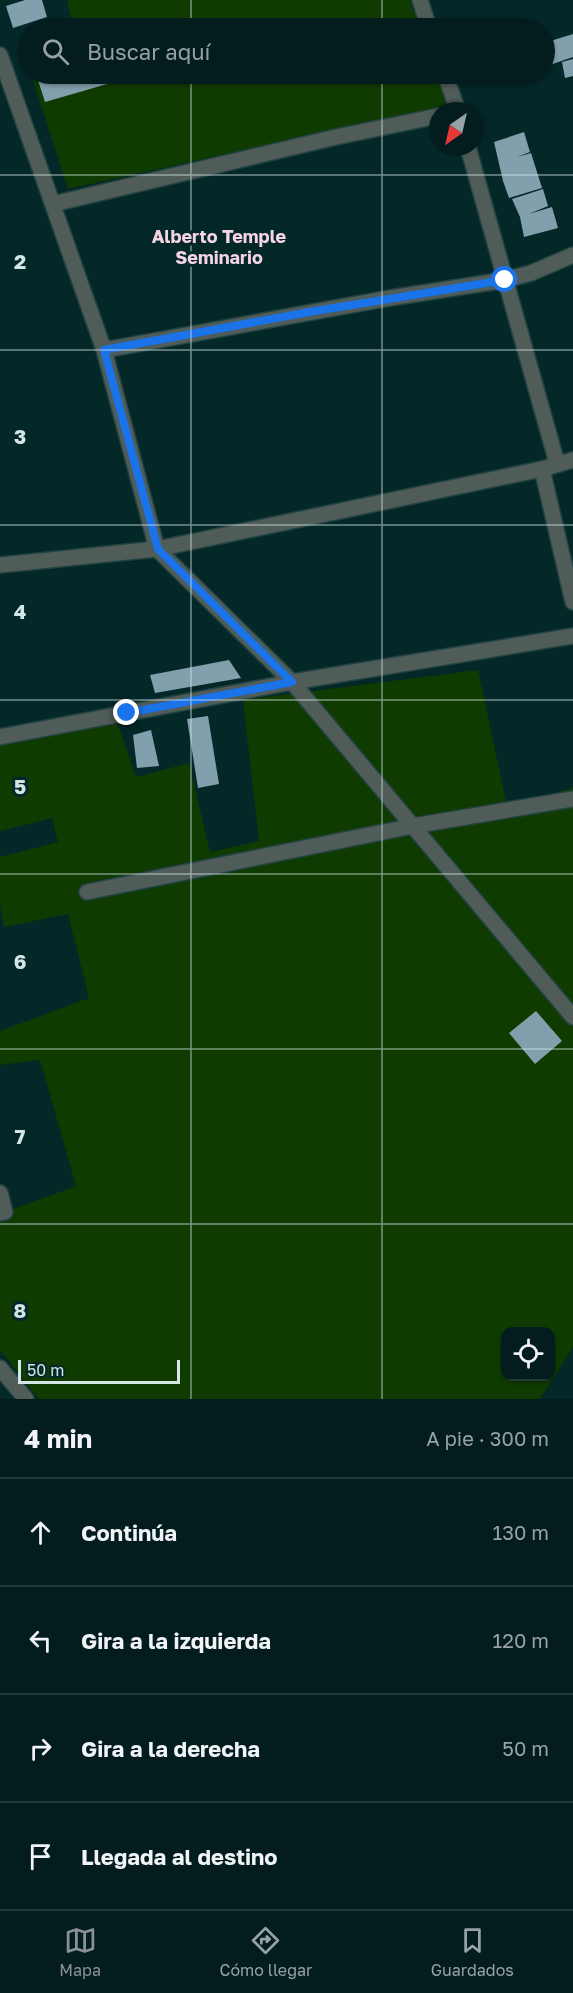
<!DOCTYPE html>
<html lang="es">
<head>
<meta charset="utf-8">
<style>
	:root { --surface:#031d1e; --page:#112a2b; --text:#f1f3f6; --muted:#97a2a4; --line:#243b3c; --accent:#8c9099 }
	body { margin:0; font-family:"Golos Text",sans-serif; background:var(--page); color:var(--text) }
	.controls { position:absolute; right:18px; bottom:18px; display:grid; overflow:hidden; border-radius:12px; box-shadow:0 2px 4px #0004 }
	.controls button { width:54px; height:54px; display:grid; place-items:center; padding:0; border:0; border-bottom:2px solid var(--line); background:var(--surface); color:var(--text); font:30px sans-serif }
	.compass { position:absolute; left:429px; top:102px; width:54px; height:54px; border-radius:50%; background:var(--surface); box-shadow:0 2px 4px #0004; rotate:214deg }
	.scale { position:absolute; left:18px; bottom:15px; width:162px; box-sizing:border-box; padding-left:6px; border:3px solid #d3e5e5; border-top:0; font-size:16px; line-height:21px; white-space:nowrap; color:#d3e5e5; -webkit-text-stroke:4px #042728; paint-order:stroke }
	.stop { position:absolute; width:18px; height:18px; margin:-14px; border:4px solid #1a73e8; border-radius:50%; background:#fff }
	.stop.end { background:#1a73e8; border-color:#fff; box-shadow:0 2px 6px #0008 }
	.list { margin:0; padding:0; list-style:none }
	h2 { display:flex; justify-content:space-between; align-items:center; height:78px; margin:0; padding:0 24px; font-size:26px }
	h2 small { font-size:20px; font-weight:400; color:var(--muted) }
	.list li { display:grid; grid-template-columns:39px 1fr auto; gap:18px; align-items:center; box-sizing:border-box; height:108px; padding:0 24px; border-top:2px solid var(--line) }
	.list b { display:block; font-size:22px; white-space:nowrap }
	.list em { font-size:20px; font-style:normal; color:var(--muted) }
	.icon { flex:none; width:33px; height:33px; fill:none; stroke:currentColor; stroke-width:2; stroke-linecap:round; stroke-linejoin:round }
	.map { position:relative; flex:none; width:573px; height:1399px; overflow:hidden }
	.search { position:absolute; background:var(--surface); box-shadow:0 2px 4px #0004; left:18px; right:18px; top:18px; height:66px; display:flex; align-items:center; gap:15px; box-sizing:border-box; padding:0 21px; border-radius:33px; color:var(--muted); font-size:22px }
	.sheet { height:510px; background:var(--surface) }
	nav { display:flex; justify-content:space-around; align-items:center; box-sizing:border-box; height:84px; border-top:2px solid var(--line); background:var(--surface); font-size:16px; color:var(--muted) }
	nav a { display:grid; justify-items:center; gap:3px }
	nav .on { color:var(--accent) }
	.map>svg:first-child { display:block }
</style>
</head>
<body>
<div class="map">
<svg width="573" height="1399" viewBox="0 0 573 1399">
	<rect width="100%" height="100%" fill="#042728"/>
	<path fill="#0f3b00" fill-rule="evenodd" d="M 67,0 L 410,0 L 420,28 L 69,28 L 73,27 Z
		M 31,74 L 436,74 L 447,105 L 68,189 Z
		M 478,670 L 507,806 L 573,788 L 573,1347 L 540,1399 L 39,1399 L 0,1350 L 0,1214 L 76,1186 L 40,1060 L 0,1065 L 0,1031 L 89,998 L 68,914 L 4,927 L 0,904 L 0,857 L 58,842 L 52,818 L 0,831 L 0,738 L 117,721 L 136,777 L 189,763 L 210,852 L 259,841 L 243,700 ZM 506,1332 L 550,1332 L 550,1376 L 506,1376 Z"/>
	<path fill="#829fad" d="M 25,0 L 42,0 L 47,17 L 13,28 L 6,6 Z
		M 573,34 L 573,57 L 544,67 L 544,43 Z
		M 573,59 L 573,76 L 565,78 L 562,62 Z
		M 36,74 L 126,74 L 128,78 L 45,102 Z
		M 524,132 L 530,152 L 517,157 L 531,153 L 542,188 L 509,198 L 503,181 L 494,142 Z
		M 543,189 L 548,206 L 529,214 L 552,207 L 558,228 L 524,237 L 520,217 L 512,199 Z
		M 229,660 L 241,678 L 155,693 L 150,675 Z
		M 208,716 L 219,784 L 198,788 L 187,719 Z
		M 151,730 L 159,766 L 137,768 L 133,735 Z
		M 536,1011 L 562,1041 L 535,1064 L 509,1033 Z"/>
	<g fill="none" stroke-linecap="round" stroke-linejoin="round">
		<g stroke="#214242" stroke-width="18">
			<path id="minor" d="M 420,0 L 429,28
				M 0,55 L 104,350 L 157,549 L 292,682 L 573,1017
				M 445,74 L 458,111
				M 468,147 L 557,463
				M 53,204 L 336,137 L 438,116
				M 104,350 L 390,298 L 505,280 L 531,273 L 573,255
				M 542,469 L 573,602
				M 0,565 L 157,549 L 542,469 L 573,460
				M 0,737 L 292,682 L 573,636
				M 87,892 L 413,826 L 573,799
				M 0,1193 L 5,1212 L 0,1213
				M 0,1368 L 26,1399"/>
		</g>
		<use href="#minor" stroke="#505c57" stroke-width="15"/>
	</g>
	<g fill="none" stroke-linecap="round" stroke-linejoin="round">
		<path stroke="#1a73e8" stroke-width="8" d="M 127,713 L 292,682 L 158,549 L 104,350 L 309,312 L 505,280"/>
	</g>
	<path fill="none" stroke="#d3e5e5" stroke-width="1.5" stroke-opacity="0.55" d="M 191,0 L 191,28M 382,0 L 382,28M 191,74 L 191,1399M 382,74 L 382,1399M 0,175 L 573,175M 0,350 L 573,350M 0,525 L 573,525M 0,700 L 573,700M 0,874 L 573,874M 0,1049 L 573,1049M 0,1224 L 573,1224"/>
	<g text-anchor="middle" stroke-width="6" stroke-linejoin="round" paint-order="stroke">
		<g font-size="18" font-weight="bold" fill="#f5d5e4" stroke="#042728">
			<text x="219" y="243">Alberto Temple<tspan x="219" dy="21">Seminario</tspan></text>
		</g>
	</g>
	<g font-size="20" text-anchor="middle" font-weight="bold" fill="#d3e5e5" stroke="#042728" stroke-width="6" stroke-linejoin="round" paint-order="stroke">
		<text x="20" y="269">2</text>
		<text x="20" y="444">3</text>
		<text x="20" y="619">4</text>
		<text x="20" y="794">5</text>
		<text x="20" y="969">6</text>
		<text x="20" y="1144">7</text>
		<text x="20" y="1318">8</text>
	</g>
</svg>
<div class="controls">
<button><svg class="icon" aria-label="locate" viewBox="0 0 24 24"><circle cx="12" cy="12" r="6"/><path d="M12 2v4M12 18v4M2 12h4M18 12h4"/></svg></button>
</div>
<svg class="compass" viewBox="-18 -18 36 36"><path d="M0-13l5 13h-10z" fill="#e53935"/><path d="M0 13l5-13h-10z" fill="#97a2a4"/></svg>
<div class="scale">50 m</div>
<div class="stop" style="left:505px;top:280px"></div>
<div class="stop end" style="left:127px;top:713px"></div>
<div class="search"><svg class="icon" aria-label="search" viewBox="0 0 24 24"><circle cx="10" cy="10" r="6"/><path d="M15 15l6 6"/></svg>Buscar aquí</div>
</div>
<section class="sheet">
<h2>4 min<small>A pie · 300 m</small></h2>
<ul class="list">
<li><svg class="icon" aria-label="ahead" viewBox="0 0 24 24"><path d="M12 20V5M6 11l6-6 6 6"/></svg><div><b>Continúa</b></div><em>130 m</em></li>
<li><svg class="icon" aria-label="left" viewBox="0 0 24 24"><path d="M17 20v-9H6M10 6l-5 5 5 5"/></svg><div><b>Gira a la izquierda</b></div><em>120 m</em></li>
<li><svg class="icon" aria-label="right" viewBox="0 0 24 24"><path d="M7 20v-9h11M14 6l5 5-5 5"/></svg><div><b>Gira a la derecha</b></div><em>50 m</em></li>
<li><svg class="icon" aria-label="arrive" viewBox="0 0 24 24"><path d="M6 21V4h12l-3 4 3 4H6"/></svg><div><b>Llegada al destino</b></div></li>
</ul>
</section>
<nav>
<a class="on"><svg class="icon" aria-label="map" viewBox="0 0 24 24"><path d="M3 6l6-2 6 2 6-2v14l-6 2-6-2-6 2zM9 4v14M15 6v14"/></svg>Mapa</a>
<a><svg class="icon" aria-label="directions" viewBox="0 0 24 24"><path d="M12 3l9 9-9 9-9-9zM9 14v-3h6M13 9l2 2-2 2"/></svg>Cómo llegar</a>
<a><svg class="icon" aria-label="saved" viewBox="0 0 24 24"><path d="M7 4h10v16l-5-4-5 4z"/></svg>Guardados</a>
</nav>
</body>
</html>
